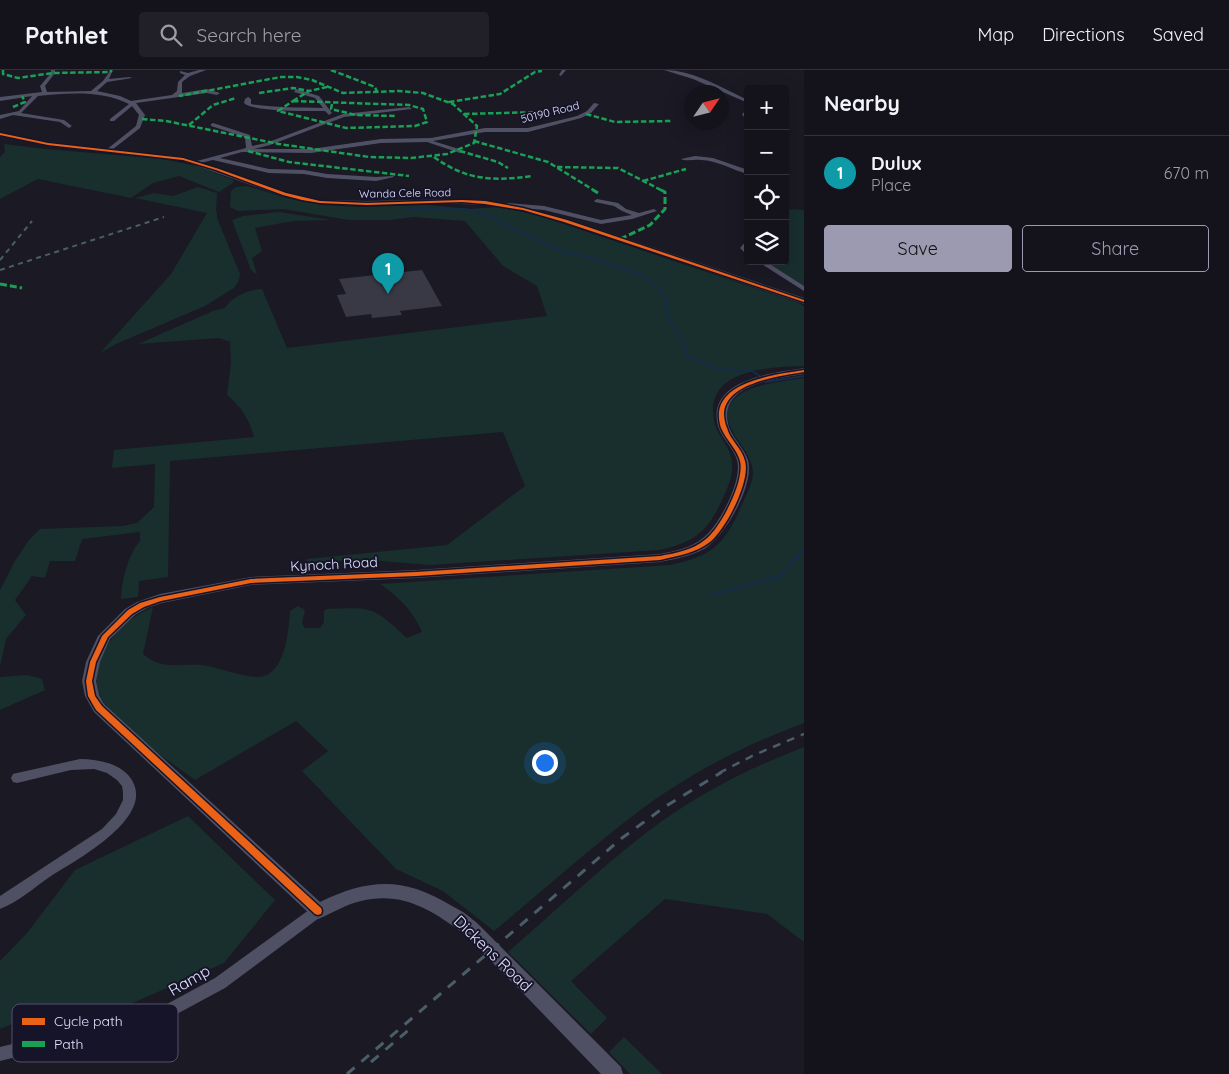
<!DOCTYPE html>
<html lang="en">
<head>
<meta charset="utf-8">
<style>
	:root { --surface:#14131b; --page:#212028; --text:#f1f3f6; --muted:#9d9ea3; --line:#33323a; --accent:#9b9ab0 }
	body { margin:0; font-family:Quicksand,sans-serif; background:var(--page); color:var(--text) }
	.controls { position:absolute; right:15px; top:15px; display:grid; overflow:hidden; border-radius:5px; box-shadow:0 5px 20px #0002 }
	.controls button { width:45px; height:45px; display:grid; place-items:center; padding:0; border:0; border-bottom:1px solid var(--line); background:var(--surface); color:var(--text); font:25px sans-serif }
	.compass { position:absolute; left:684px; top:15px; width:45px; height:45px; border-radius:50%; background:var(--surface); box-shadow:0 5px 20px #0002; rotate:55deg }
	.you { position:absolute; left:544px; top:692px; width:18px; height:18px; margin:-12px; border:4px solid #fff; border-radius:50%; background:#1a73e8; box-shadow:0 0 0 8px #1a73e833 }
	.badge { display:grid; place-items:center; width:32px; height:32px; border-radius:50%; background:var(--accent); color:#fff; font-size:16px; font-weight:700 }
	.pin { position:absolute; translate:-50% -41px; filter:drop-shadow(0 1px 2px #0008) }
	.pin::after { content:''; position:absolute; top:26px; width:18px; height:15px; background:inherit; clip-path:polygon(0 0,100% 0,50% 100%) }
	.list { margin:0; padding:0; list-style:none }
	h2 { display:flex; justify-content:space-between; align-items:center; height:65px; margin:0; padding:0 20px; font-size:21px }
	h2 small { font-size:16px; font-weight:400; color:var(--muted) }
	.list li { display:grid; grid-template-columns:32px 1fr auto; gap:15px; align-items:center; box-sizing:border-box; height:75px; padding:0 20px; border-top:1px solid var(--line) }
	.list b { display:block; font-size:19px; white-space:nowrap }
	.list p { margin:0; font-size:16px; white-space:nowrap; color:var(--muted) }
	.list em { font-size:16px; font-style:normal; color:var(--muted) }
	.actions { display:flex; gap:10px; padding:15px 20px }
	.actions a { flex:1; padding:11px 0; border:1px solid var(--accent); border-radius:5px; text-align:center; font-size:18px; color:var(--accent) }
	.actions .main { background:var(--accent); color:#111 }
	.icon { flex:none; width:28px; height:28px; fill:none; stroke:currentColor; stroke-width:2; stroke-linecap:round; stroke-linejoin:round }
	.map { position:relative; flex:none; width:804px; height:1004px; overflow:hidden }
	header { display:flex; align-items:center; gap:30px; box-sizing:border-box; height:70px; padding:0 25px; background:var(--surface); border-bottom:1px solid var(--line) }
	header strong { font-size:24px }
	nav { display:flex; gap:28px; margin-inline-start:auto; font-size:18px }
	.search { width:350px; height:45px; background:var(--page); display:flex; align-items:center; gap:12px; box-sizing:border-box; padding:0 18px; border-radius:5px; color:var(--muted); font-size:19px }
	main { display:flex }
	aside { flex:1; background:var(--surface) }
	.map>svg:first-child { display:block }
</style>
</head>
<body>
<header>
<strong>Pathlet</strong>
<div class="search"><svg class="icon" aria-label="search" viewBox="0 0 24 24"><circle cx="10" cy="10" r="6"/><path d="M15 15l6 6"/></svg>Search here</div>
<nav><a>Map</a><a>Directions</a><a>Saved</a></nav>
</header>
<main>
<div class="map">
<svg width="804" height="1004" viewBox="0 0 804 1004">
	<rect width="100%" height="100%" fill="#1a1924"/>
	<path fill="#182f2e" d="M 4,74 L 45,79 L 164,89 L 200,97 L 233,110 L 234,112 L 219,122 L 179,106 L 153,113 L 131,128 L 38,109 L 0,129 L 0,87 L 5,82 Z
		M 247,116 L 287,128 L 322,135 L 359,137 L 428,135 L 469,139 L 498,137 L 537,145 L 796,232 L 804,236 L 804,296 C 770,297 704,299 714,350 C 716,364 728,374 731,387 C 735,402 729,414 723,428 C 708,461 696,472 659,480 L 430,495 L 368,490 L 307,492 L 307,489 L 447,475 L 525,416 L 503,362 L 170,391 L 168,507 L 139,511 L 138,527 L 121,529 C 122,510 127,486 140,471 L 140,462 L 82,469 L 75,491 L 50,491 L 45,508 L 32,506 L 15,530 L 26,545 L 6,569 L 0,597 L 0,520 L 15,491 L 29,470 L 40,459 L 122,456 L 137,453 L 154,437 L 155,394 L 112,398 L 114,380 L 254,367 C 250,350 240,335 227,325 L 231,293 L 230,272 L 219,268 L 138,274 L 213,241 L 225,238 C 232,226 250,219 262,219 L 287,278 L 547,246 L 537,216 L 503,196 L 465,151 L 414,147 L 389,150 L 349,150 L 283,139 L 238,141 L 230,137 L 231,121 L 236,117 Z
		M 198,117 L 217,123 L 216,142 L 217,143 L 217,148 L 240,204 L 239,210 L 234,218 L 205,236 L 116,274 L 100,283 L 171,204 L 207,143 L 135,128 L 154,123 L 173,126 Z
		M 785,139 L 804,140 L 804,216 L 764,191 L 785,191 Z
		M 279,142 L 331,150 L 293,151 L 255,158 L 262,181 L 252,188 L 257,205 L 251,200 L 232,150 L 243,146 Z
		M 804,308 L 804,653 C 747,674 692,702 643,738 C 592,776 544,820 494,861 L 443,821 L 396,799 L 302,701 L 328,681 L 296,651 L 195,710 C 168,690 107,651 98,620 C 94,606 98,595 104,583 C 113,561 132,546 153,537 L 143,584 C 163,601 179,593 201,595 C 219,597 241,607 258,607 C 285,607 289,560 290,541 L 298,536 L 305,540 L 302,553 L 305,558 L 320,558 L 324,552 L 324,541 L 326,539 C 372,537 373,536 407,568 L 422,562 C 414,542 398,526 380,514 L 670,495 C 715,486 726,472 743,432 C 749,419 755,409 752,396 C 748,380 735,370 730,356 C 714,316 780,312 804,308 Z
		M 27,605 L 42,609 L 45,620 L 0,640 L 0,607 Z
		M 804,677 L 804,872 L 767,844 L 665,829 L 571,911 L 607,948 L 591,964 L 508,882 C 559,838 608,790 662,751 C 706,720 754,696 804,677 Z
		M 188,746 L 275,830 L 224,893 L 119,939 L 54,937 L 0,959 L 0,891 L 27,863 L 75,800 Z
		M 624,967 L 662,1004 L 630,1004 L 609,982 Z"/>
	<g fill="none" stroke-linecap="round" stroke-linejoin="round">
		<path stroke="#152c48" stroke-width="2" d="M 406,138 L 465,139 L 479,142 L 561,181 L 596,189 L 646,207 L 664,224 L 667,232 L 668,247 L 684,274 L 687,286 L 719,299 L 752,301 L 760,306
			M 766,312 L 804,306"/>
		<path stroke="#152c48" stroke-width="2.5" d="M 711,525 L 779,507 L 804,479"/>
	</g>
	<path fill="#393845" d="M 422,200 L 442,236 L 400,241 L 402,245 L 372,248 L 371,244 L 346,247 L 337,225 L 346,224 L 339,209 Z"/>
	<g fill="none" stroke-linecap="round" stroke-linejoin="round">
		<path fill="#4f5064" fill-rule="evenodd" d="M 51,0 L 55,0 L 55,3 L 45,16 L 47,22 L 91,21 L 103,11 L 110,1 L 112,2 L 109,9 L 130,7 L 132,8 L 107,12 L 97,21 L 120,26 L 131,31 L 172,25 L 177,21 L 178,12 L 185,5 L 180,3 L 180,1 L 188,3 L 199,0 L 206,0 L 190,6 L 182,12 L 182,23 L 207,19 L 220,23 L 217,25 L 207,23 L 136,33 L 145,45 L 140,58 L 108,83 L 105,81 L 106,80 L 136,56 L 139,45 L 132,36 L 114,51 L 110,51 L 110,49 L 129,34 C 101,20 69,23 38,26 L 21,43 L 64,50 L 72,56 L 69,58 L 60,52 L 13,45 L 0,49 L 0,45 L 19,41 L 32,26 L 0,31 L 0,27 L 42,22 L 40,16 L 51,3 Z
			M 562,0 L 566,0 L 561,6 L 559,5 Z
			M 664,0 C 693,0 722,18 748,30 L 748,33 L 693,9 Z
			M 296,19 L 319,26 L 332,43 L 329,45 L 325,41 C 310,41 253,42 244,33 L 245,29 L 248,27 L 251,29 L 251,34 C 274,38 298,37 323,38 L 315,28 L 294,22 Z
			M 594,33 L 599,34 L 591,43 L 581,48 L 528,62 L 485,62 L 433,71 L 462,80 L 462,82 L 460,83 L 427,72 L 381,73 L 311,83 L 242,82 L 220,88 L 269,99 L 304,100 L 327,104 L 376,107 L 393,106 L 394,107 L 376,111 L 327,108 L 304,104 L 269,103 L 213,90 L 196,94 L 193,92 L 246,78 L 245,67 L 211,56 L 211,54 L 213,53 L 250,65 L 252,76 L 266,73 L 343,44 L 409,37 L 412,39 L 344,47 L 270,75 L 254,79 L 311,79 L 381,69 L 431,68 L 485,58 L 528,58 L 577,46 L 587,41 Z
			M 748,39 L 748,53 L 742,44 Z
			M 695,86 L 713,88 L 748,100 L 748,104 C 732,100 717,90 701,90 C 694,89 687,92 681,89 Z
			M 597,129 L 618,133 L 626,139 L 639,143 L 654,139 L 657,141 L 632,149 L 601,154 L 544,140 L 508,137 L 505,135 L 508,133 L 544,136 L 601,150 L 632,145 L 622,141 L 614,136 L 595,132 L 594,131 Z
			M 748,169 L 746,178 L 748,186 L 740,178 Z
			M 757,191 L 765,191 L 804,216 L 804,221 Z
			M 80,689 C 97,689 118,693 129,706 C 161,745 76,790 51,806 C 35,817 18,832 0,839 L 0,826 L 102,759 L 116,744 L 123,730 L 123,722 L 122,716 L 117,710 L 107,703 L 94,699 L 71,700 L 17,713 L 13,712 L 11,708 L 13,704 L 17,703 Z
			M 318,835 L 323,837 L 325,841 L 323,845 L 225,918 L 175,945 L 138,957 L 0,991 L 0,977 L 138,943 L 167,934 L 215,908 L 313,837 Z"/>
		<path fill="#4f5064" fill-rule="evenodd" d="M 0,62 L 48,72 L 183,87 L 287,123 L 320,130 L 367,131 L 462,129 L 485,130 L 523,137 L 568,149 L 804,228 L 804,234 L 563,152 L 523,141 L 485,135 L 438,133 L 367,136 L 320,134 L 282,126 L 183,91 L 48,76 L 0,66 Z
			M 804,298 L 804,304 C 775,309 716,314 729,357 C 733,369 744,378 748,390 C 755,414 725,467 704,479 C 691,486 675,489 660,492 L 416,508 L 251,515 L 162,533 L 147,538 L 135,545 L 110,569 L 100,592 L 96,611 L 99,625 L 104,634 L 320,832 C 370,808 404,807 452,836 C 462,841 474,848 479,858 L 476,864 L 470,866 L 464,864 C 432,840 402,821 361,831 C 346,834 333,843 318,849 L 312,846 L 94,642 L 85,626 L 82,611 L 86,592 L 98,566 L 125,539 L 137,532 L 160,524 L 251,507 L 416,500 L 660,484 C 675,481 691,478 703,468 C 719,456 743,410 737,390 C 733,377 722,369 718,356 C 706,310 772,303 804,298 Z
			M 526,905 L 532,908 L 621,997 L 623,1004 L 601,1004 L 520,920 L 517,914 L 520,908 Z"/>
		<path stroke="#4a5e6a" stroke-width="2" stroke-dasharray="5 4.5" stroke-linecap="butt" d="M 0,190 L 32,151
			M 0,200 L 164,147"/>
		<path stroke="#4a5e6a" stroke-width="2.5" stroke-dasharray="8 7" stroke-linecap="butt" d="M 719,703 L 754,685 L 804,664"/>
		<path stroke="#4a5e6a" stroke-width="3" stroke-dasharray="10 9" stroke-linecap="butt" d="M 371,992 L 411,958
			M 347,1004 L 622,768 L 666,736 L 722,702"/>
		<path stroke="#4f5064" stroke-width="17" d="M 470,858 L 526,914"/>
		<path stroke="#1a9f57" stroke-width="2.5" stroke-dasharray="5.5 2.5" stroke-linecap="butt" d="M 3,0 L 3,4 L 18,8 L 53,3 L 110,2 L 112,0
			M 331,0 L 375,17 L 377,22
			M 259,23 L 293,18 L 309,21
			M 293,31 L 409,35 L 423,39 L 427,52 L 415,56 L 346,58 L 278,41 Z
			M 293,31 L 309,21 L 327,17
			M 449,32 L 500,24 L 535,2 L 542,1
			M 332,34 L 331,39 L 356,45 L 396,46
			M 13,37 L 25,32 L 22,26
			M 464,44 L 540,42 L 557,36
			M 586,44 L 615,52 L 672,51
			M 142,49 L 166,51 L 279,74 L 369,87 L 411,88 L 447,84 L 474,73 L 477,56 L 453,34 L 423,23 L 399,21 L 343,23 L 312,10 L 297,7 L 281,7 L 179,26
			M 189,55 L 213,35 L 236,28
			M 474,71 L 548,92 L 595,121
			M 248,81 L 289,92 L 409,106
			M 460,81 L 498,92 L 508,98
			M 434,87 C 467,111 494,111 533,106
			M 557,97 L 618,98 L 663,121
			M 643,111 L 686,99"/>
		<path stroke="#1a9f57" stroke-width="3" stroke-dasharray="7 3" stroke-linecap="butt" d="M 593,120 L 598,123
			M 620,169 L 650,155 L 665,139 L 665,122 L 661,120
			M 0,214 L 22,218"/>
		<g stroke="#161429" stroke-width="3">
			<path id="cycleway" d="M 0,63 L 48,73 L 183,88 L 219,99 L 286,123 L 320,131 L 367,133 L 462,130 L 485,131 L 523,138 L 567,150 L 804,230 L 804,232 L 564,152 L 523,140 L 485,134 L 462,132 L 367,135 L 320,133 L 302,130 L 283,125 L 216,100 L 183,90 L 48,75 L 0,65 Z
				M 804,300 L 804,302 C 781,306 726,312 724,343 C 724,347 725,354 727,358 C 730,370 742,378 745,391 C 751,411 726,459 710,472 C 696,483 677,486 660,490 L 416,506 L 251,513 L 161,531 L 144,537 L 132,544 L 108,567 L 96,592 L 92,611 L 95,626 L 102,636 L 321,838 L 322,841 L 321,844 L 318,845 L 315,844 L 96,640 L 88,626 L 86,611 L 90,592 L 102,566 L 128,540 L 140,533 L 160,527 L 251,509 L 416,502 L 660,486 C 676,483 693,480 706,469 C 721,457 745,411 740,391 C 737,379 726,370 721,358 C 706,312 773,305 804,300 Z"/>
		</g>
		<use href="#cycleway" fill="#ea6118" fill-rule="evenodd"/>
	</g>
	<g text-anchor="middle" stroke-width="4" stroke-linejoin="round" paint-order="stroke">
		<g font-size="11" fill="#e0e0fc" stroke="#161429">
			<text transform="translate(550 42) rotate(-14)" y="4">50190 Road</text>
			<text transform="translate(405 123) rotate(-1)" y="4">Wanda Cele Road</text>
		</g>
		<g font-size="14" fill="#e0e0fc" stroke="#161429">
			<text transform="translate(334 494) rotate(-3)" y="5">Kynoch Road</text>
		</g>
		<g font-size="16" fill="#e0e0fc" stroke="#161429">
			<text transform="translate(493 883) rotate(44)" y="6">Dickens Road</text>
			<text transform="translate(189 910) rotate(-30)" y="6">Ramp</text>
		</g>
	</g>
	<rect x="12" y="934" width="166" height="58" rx="8" fill="#161429" stroke="#535168" stroke-width="1"/>
	<rect x="22" y="948" width="23" height="7" fill="#ea6118"/>
	<rect x="22" y="971" width="23" height="6" fill="#1a9f57"/>
	<g font-size="14" fill="#e0e0fc">
		<text x="54" y="956">Cycle path</text>
		<text x="54" y="979">Path</text>
	</g>
</svg>
<div class="controls">
<button>+</button>
<button>−</button>
<button><svg class="icon" aria-label="locate" viewBox="0 0 24 24"><circle cx="12" cy="12" r="6"/><path d="M12 2v4M12 18v4M2 12h4M18 12h4"/></svg></button>
<button><svg class="icon" aria-label="layers" viewBox="0 0 24 24"><path d="M12 4l9 5-9 5-9-5zM3 14l9 5 9-5"/></svg></button>
</div>
<svg class="compass" viewBox="-18 -18 36 36"><path d="M0-13l5 13h-10z" fill="#e53935"/><path d="M0 13l5-13h-10z" fill="#9d9ea3"/></svg>
<div class="you"></div>
<div class="pin badge" style="left:388px;top:224px;background:#0f9aa8">1</div>
</div>
<aside>
<h2>Nearby<small></small></h2>
<ul class="list">
<li><span class="badge" style="background:#0f9aa8">1</span><div><b>Dulux</b><p>Place</p></div><em>670 m</em></li>
</ul>
<div class="actions"><a class="main">Save</a><a>Share</a></div>
</aside>
</main>
</body>
</html>
